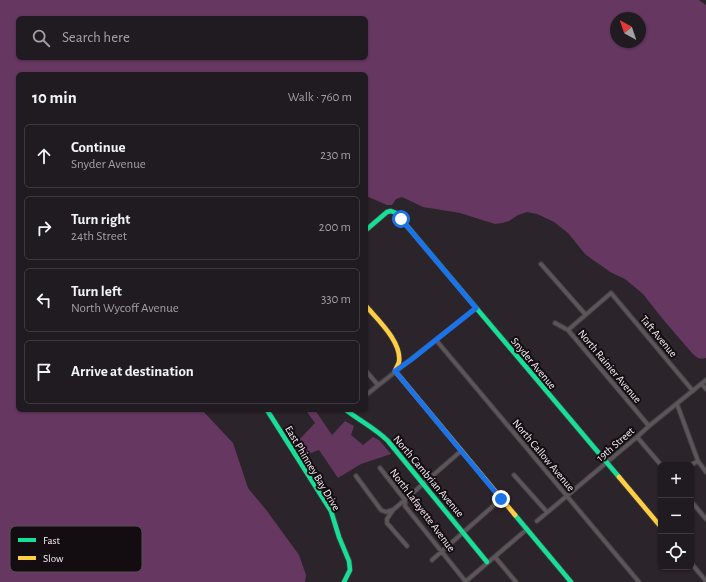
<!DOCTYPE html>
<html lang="en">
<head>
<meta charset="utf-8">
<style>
	:root { --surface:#201b20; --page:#282429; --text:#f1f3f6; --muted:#a2a1a5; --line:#3d393e }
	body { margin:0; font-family:"Alegreya Sans",sans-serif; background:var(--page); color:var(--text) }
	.controls { position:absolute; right:12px; bottom:12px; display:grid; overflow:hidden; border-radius:6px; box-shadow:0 1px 3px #0004 }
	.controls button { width:36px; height:36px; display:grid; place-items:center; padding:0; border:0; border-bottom:1px solid var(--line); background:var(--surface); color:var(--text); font:20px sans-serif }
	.compass { position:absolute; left:610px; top:12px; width:36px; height:36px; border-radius:50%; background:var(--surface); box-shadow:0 1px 3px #0004; rotate:320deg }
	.stop { position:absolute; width:12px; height:12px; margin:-9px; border:3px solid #1a73e8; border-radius:50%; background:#fff }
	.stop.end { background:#1a73e8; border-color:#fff; box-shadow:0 1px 4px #0008 }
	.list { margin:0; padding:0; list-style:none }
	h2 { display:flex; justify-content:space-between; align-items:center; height:52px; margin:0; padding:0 16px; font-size:17px }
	h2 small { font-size:13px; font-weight:400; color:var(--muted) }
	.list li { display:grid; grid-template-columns:26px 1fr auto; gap:12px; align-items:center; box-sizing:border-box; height:64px; margin:0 8px 8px; padding:0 8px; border:1px solid var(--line); border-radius:6px }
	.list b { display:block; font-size:15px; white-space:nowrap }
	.list p { margin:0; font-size:13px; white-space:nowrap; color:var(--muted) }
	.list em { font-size:13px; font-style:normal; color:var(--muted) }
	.icon { flex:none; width:22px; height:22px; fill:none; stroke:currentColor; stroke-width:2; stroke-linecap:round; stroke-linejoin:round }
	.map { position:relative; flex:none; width:706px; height:582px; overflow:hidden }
	.search { position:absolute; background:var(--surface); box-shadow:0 1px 3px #0004; left:16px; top:16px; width:352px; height:44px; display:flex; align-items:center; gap:10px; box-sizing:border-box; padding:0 14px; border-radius:6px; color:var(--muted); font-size:15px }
	.panel { position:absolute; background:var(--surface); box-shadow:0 1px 3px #0004; left:16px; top:72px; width:352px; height:340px; border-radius:6px }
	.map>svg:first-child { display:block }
</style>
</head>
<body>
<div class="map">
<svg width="706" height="582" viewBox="0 0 706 582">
	<rect width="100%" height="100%" fill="#2b242a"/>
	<path fill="#62365d" d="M 304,410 L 315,410 L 332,435 L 345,421 L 354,426 L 351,435 L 363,445 L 373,437 L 379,440 L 391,454 L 361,464 L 338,478 L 319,450 L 303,456 L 296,443 L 315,423 L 307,412 Z"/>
	<path fill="#663760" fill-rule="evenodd" d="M 0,0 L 699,0 L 706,5 L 706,358 C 700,360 697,358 692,353 L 661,317 L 643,294 L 625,279 L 612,273 L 593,260 L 585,254 L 568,233 L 554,222 L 537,214 L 527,212 L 518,215 L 509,221 L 502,223 L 495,224 L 460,213 L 423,207 L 402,197 L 396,199 L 392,205 L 387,205 L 366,196 L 366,74 L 18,74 L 18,410 L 202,410 L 233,443 L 248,488 L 267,511 L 299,555 L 306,575 L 305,582 L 0,582 ZM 18,18 L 366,18 L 366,58 L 18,58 ZM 616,18 L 640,18 L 640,42 L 616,42 Z"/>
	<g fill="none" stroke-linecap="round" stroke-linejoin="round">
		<g stroke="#453f43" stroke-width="5.5">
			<path id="street" d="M 541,264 L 585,314
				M 555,323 L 568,330 L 649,426
				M 568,330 L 611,293 L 693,391
				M 436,340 L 639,582
				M 366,371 L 378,385
				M 702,384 L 706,389
				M 366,395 L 476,308
				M 677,404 L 698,461 L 706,472
				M 637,437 L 661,465
				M 691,465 L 698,461
				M 380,468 L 405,500 L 405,506 L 466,582
				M 514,475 L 547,512
				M 356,476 L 381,510 L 386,512 L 393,510 L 461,451
				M 691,501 L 706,519
				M 393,510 L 387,519 L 387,523 L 407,546
				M 537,521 L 637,437 L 649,426 L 706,380
				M 495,557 L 516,582
				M 432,560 L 501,499
				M 691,563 L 706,581
				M 465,582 L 526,530"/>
		</g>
		<g stroke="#453f43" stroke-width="6">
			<path id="fast" d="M 366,230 L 387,212 L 391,211 L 396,213 L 619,477
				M 267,410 L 331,511 L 339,537 L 349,561 L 350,570 L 344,582
				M 346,410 C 360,421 375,428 388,441 L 487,562
				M 515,515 L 571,582"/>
		</g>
		<g stroke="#453f43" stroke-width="6">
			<path id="slow" d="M 366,306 C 378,320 402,342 399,362 C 398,365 396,368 395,371 L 515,515
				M 619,477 L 661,527"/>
		</g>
		<use href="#street" stroke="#5b565a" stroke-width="3.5"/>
		<use href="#fast" stroke="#16e098" stroke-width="4.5"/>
		<use href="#slow" stroke="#ffcf43" stroke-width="4.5"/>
	</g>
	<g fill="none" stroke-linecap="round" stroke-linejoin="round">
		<path stroke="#1a73e8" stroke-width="5" d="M 401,219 L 476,308 L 412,359 L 395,371 L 501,499"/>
	</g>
	<g text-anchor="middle" stroke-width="4" stroke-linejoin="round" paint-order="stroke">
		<g font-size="11" fill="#f9f0f7" stroke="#130d12">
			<text transform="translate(659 336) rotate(50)" y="4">Taft Avenue</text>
			<text transform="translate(534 363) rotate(50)" y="4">Snyder Avenue</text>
			<text transform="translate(610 366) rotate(50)" y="4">North Rainier Avenue</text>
			<text transform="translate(615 444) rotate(-41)" y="4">19th Street</text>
			<text transform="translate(544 455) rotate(50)" y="4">North Callow Avenue</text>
			<text transform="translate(313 468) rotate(59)" y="4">East Phinney Bay Drive</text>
			<text transform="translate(429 476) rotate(50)" y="4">North Cambrian Avenue</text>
			<text transform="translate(423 510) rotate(53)" y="4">North Lafayette Avenue</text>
		</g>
	</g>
	<rect x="10" y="526" width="132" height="46" rx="6" fill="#130d12" stroke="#585157" stroke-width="1"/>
	<rect x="18" y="538" width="18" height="4" fill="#16e098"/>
	<rect x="18" y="556" width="18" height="4" fill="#ffcf43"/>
	<g font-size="11" fill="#f9f0f7">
		<text x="43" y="544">Fast</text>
		<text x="43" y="562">Slow</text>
	</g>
</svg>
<div class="controls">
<button>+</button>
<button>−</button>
<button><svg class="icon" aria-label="locate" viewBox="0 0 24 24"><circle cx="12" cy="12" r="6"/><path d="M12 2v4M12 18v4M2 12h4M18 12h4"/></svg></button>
</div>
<svg class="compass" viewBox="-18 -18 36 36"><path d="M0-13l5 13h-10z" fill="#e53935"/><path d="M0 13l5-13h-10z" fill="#a2a1a5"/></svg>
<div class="stop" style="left:401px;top:219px"></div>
<div class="stop end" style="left:501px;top:499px"></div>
<div class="search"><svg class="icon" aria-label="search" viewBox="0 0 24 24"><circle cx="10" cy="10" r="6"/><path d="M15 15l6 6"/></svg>Search here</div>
<section class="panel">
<h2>10 min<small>Walk · 760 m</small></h2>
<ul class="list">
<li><svg class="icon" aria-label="ahead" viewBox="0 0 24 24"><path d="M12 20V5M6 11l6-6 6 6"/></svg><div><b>Continue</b><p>Snyder Avenue</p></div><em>230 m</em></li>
<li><svg class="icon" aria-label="right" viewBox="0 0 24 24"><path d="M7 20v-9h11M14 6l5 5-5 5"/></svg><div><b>Turn right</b><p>24th Street</p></div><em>200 m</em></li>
<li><svg class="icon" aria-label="left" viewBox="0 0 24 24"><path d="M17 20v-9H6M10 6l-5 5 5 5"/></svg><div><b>Turn left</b><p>North Wycoff Avenue</p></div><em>330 m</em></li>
<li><svg class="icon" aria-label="arrive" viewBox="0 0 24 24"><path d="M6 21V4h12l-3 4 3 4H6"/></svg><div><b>Arrive at destination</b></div></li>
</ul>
</section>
</div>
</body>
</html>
